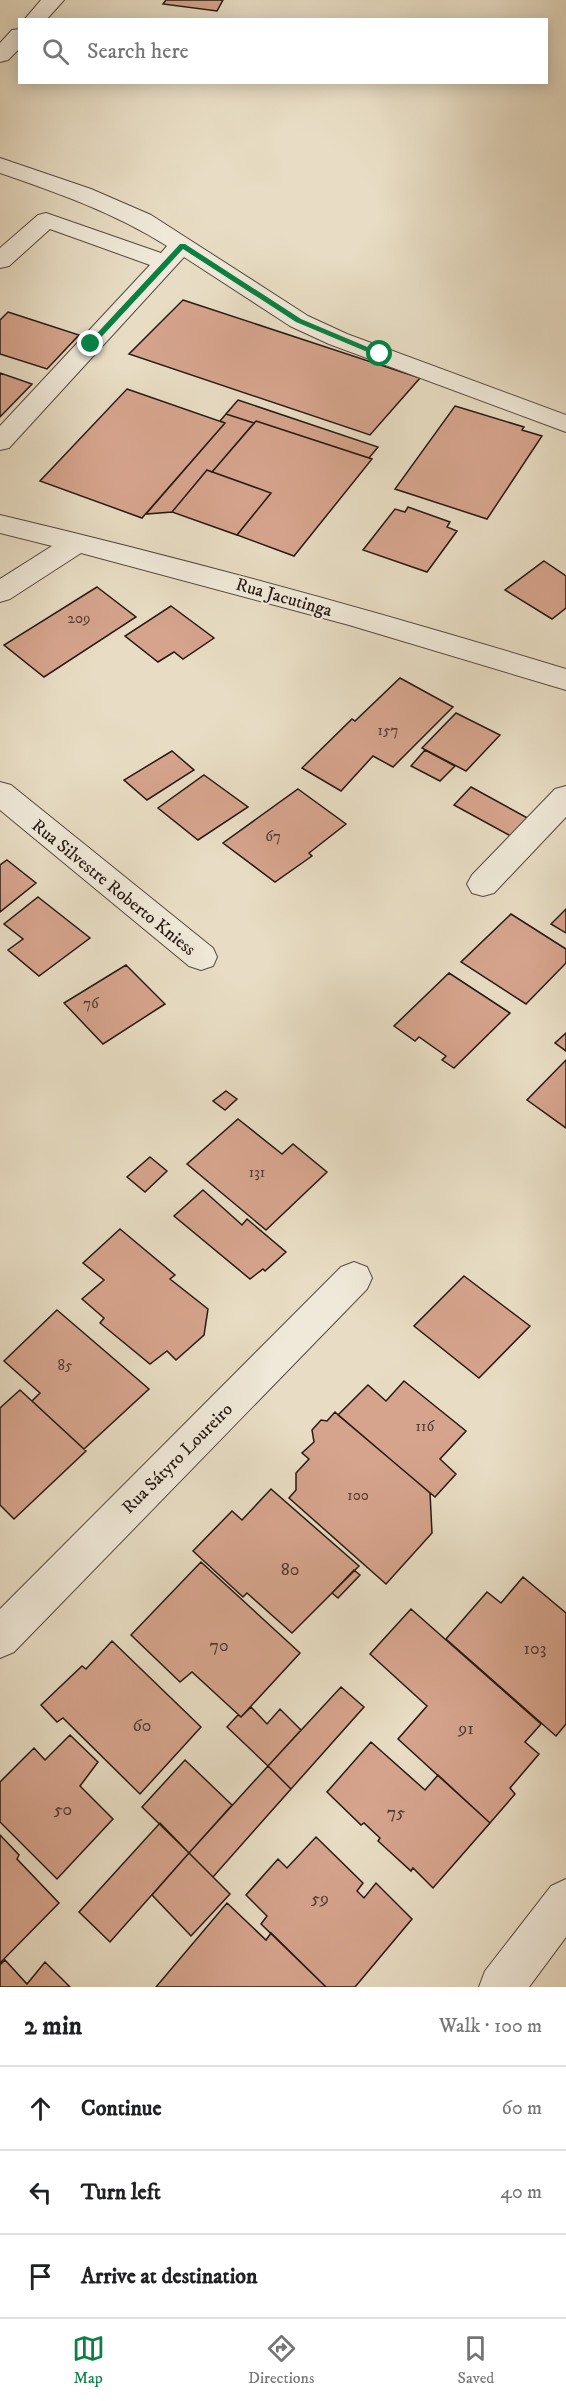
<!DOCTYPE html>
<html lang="en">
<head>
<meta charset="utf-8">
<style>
	:root { --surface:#fff; --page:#f6f6f6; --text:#202124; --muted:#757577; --line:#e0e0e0; --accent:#0b8043 }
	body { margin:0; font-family:"IM FELL DW Pica",serif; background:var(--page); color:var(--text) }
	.stop { position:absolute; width:18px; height:18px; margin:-14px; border:4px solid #0b8043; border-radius:50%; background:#fff }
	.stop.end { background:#0b8043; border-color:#fff; box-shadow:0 2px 6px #0008 }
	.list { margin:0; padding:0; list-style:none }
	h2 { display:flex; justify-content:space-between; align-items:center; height:78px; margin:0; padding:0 24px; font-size:26px }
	h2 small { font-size:20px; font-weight:400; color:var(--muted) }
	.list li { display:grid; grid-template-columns:39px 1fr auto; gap:18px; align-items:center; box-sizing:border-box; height:84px; padding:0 24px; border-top:2px solid var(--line) }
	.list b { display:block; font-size:22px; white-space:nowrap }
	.list em { font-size:20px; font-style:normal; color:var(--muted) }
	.icon { flex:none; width:33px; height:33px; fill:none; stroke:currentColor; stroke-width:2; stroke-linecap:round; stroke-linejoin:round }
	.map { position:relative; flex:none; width:566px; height:1987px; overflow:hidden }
	.search { position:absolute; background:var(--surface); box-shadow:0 3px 15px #0003; left:18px; right:18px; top:18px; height:66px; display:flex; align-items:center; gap:15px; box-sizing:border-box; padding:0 21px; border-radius:0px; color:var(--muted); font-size:22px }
	.sheet { height:330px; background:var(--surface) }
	nav { display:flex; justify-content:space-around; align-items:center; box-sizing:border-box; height:84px; border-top:2px solid var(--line); background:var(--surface); font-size:16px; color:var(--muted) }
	nav a { display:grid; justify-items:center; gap:3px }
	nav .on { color:var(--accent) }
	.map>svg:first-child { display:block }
</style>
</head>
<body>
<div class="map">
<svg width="566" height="1987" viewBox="0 0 566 1987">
	<rect width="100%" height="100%" fill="#e8ddc4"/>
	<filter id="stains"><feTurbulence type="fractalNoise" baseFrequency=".00333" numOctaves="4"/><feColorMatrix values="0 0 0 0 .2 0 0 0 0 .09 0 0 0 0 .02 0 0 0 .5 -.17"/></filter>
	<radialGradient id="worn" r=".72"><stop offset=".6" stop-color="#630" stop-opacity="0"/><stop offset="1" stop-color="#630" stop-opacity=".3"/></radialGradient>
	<path fill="#d6a48d" stroke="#261913" stroke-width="1.5" d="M 166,0 L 223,0 L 217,11 L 163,4 Z
		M 183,300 L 420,378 L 370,435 L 129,354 Z
		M 8,312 L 79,335 L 47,369 L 0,354 L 0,320 Z
		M 0,373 L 32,384 L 0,417 Z
		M 127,389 L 225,423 L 142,518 L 40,481 Z
		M 238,400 L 378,447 L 369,458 L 256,421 L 254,423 L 226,414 Z
		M 455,406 L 524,427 L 522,430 L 542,436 L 487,519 L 395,489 Z
		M 226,414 L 254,423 L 212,472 L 207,470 L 172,512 L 146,514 L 225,423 L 220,421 Z
		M 256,421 L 372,459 L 294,556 L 237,535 L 271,493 L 212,472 Z
		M 207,470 L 271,493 L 237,535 L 172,512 Z
		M 408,507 L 450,522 L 447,527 L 457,531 L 427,572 L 363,550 L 395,509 L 405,512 Z
		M 544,561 L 566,576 L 566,608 L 552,619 L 505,590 Z
		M 97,587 L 136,617 L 44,677 L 4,645 Z
		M 171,606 L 214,638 L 183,659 L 174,652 L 158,662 L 125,636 Z
		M 400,678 L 453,707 L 393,767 L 373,756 L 341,791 L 302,768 L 352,719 L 355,721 Z
		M 456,713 L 500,735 L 466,771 L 422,748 Z
		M 425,750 L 455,766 L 440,781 L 411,766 Z
		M 172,751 L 194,770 L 147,800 L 124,780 Z
		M 204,775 L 248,807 L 198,840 L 158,808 Z
		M 471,787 L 533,821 L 516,839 L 454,805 Z
		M 298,789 L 346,824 L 309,853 L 312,856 L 275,882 L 223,843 Z
		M 7,860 L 36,883 L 0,912 L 0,865 Z
		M 38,897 L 90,938 L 39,976 L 8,950 L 23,939 L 4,924 Z
		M 566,909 L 566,933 L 551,924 Z
		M 511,914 L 566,949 L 566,963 L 526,1004 L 461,962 Z
		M 126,965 L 165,1004 L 103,1044 L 64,1003 Z
		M 449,973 L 510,1013 L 454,1068 L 442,1060 L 446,1056 L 419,1037 L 415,1041 L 394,1026 Z
		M 566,1033 L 566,1051 L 555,1043 Z
		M 566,1060 L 566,1128 L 527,1100 Z
		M 226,1091 L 237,1099 L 225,1110 L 213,1101 Z
		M 238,1119 L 282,1154 L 293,1144 L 327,1172 L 266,1230 L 187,1164 Z
		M 150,1157 L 167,1171 L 145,1192 L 127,1177 Z
		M 203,1190 L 242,1225 L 247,1219 L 286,1252 L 265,1271 L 263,1269 L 250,1279 L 174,1216 Z
		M 120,1229 L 175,1275 L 170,1279 L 208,1309 L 204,1335 L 176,1360 L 167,1351 L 150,1364 L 100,1323 L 104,1318 L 82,1299 L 104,1280 L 83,1263 Z
		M 464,1276 L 530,1326 L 479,1378 L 414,1326 Z
		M 57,1310 L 149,1389 L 84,1449 L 32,1401 L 40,1393 L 4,1361 Z
		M 404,1381 L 466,1431 L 440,1459 L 456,1474 L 435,1497 L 338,1415 L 368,1385 L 386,1401 Z
		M 20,1390 L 86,1451 L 14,1519 L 0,1505 L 0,1408 Z
		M 335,1412 L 430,1493 L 432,1533 L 386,1584 L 289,1498 L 296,1490 L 296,1473 L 309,1459 L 302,1453 L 314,1442 L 312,1430 L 321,1420 L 327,1421 Z
		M 271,1489 L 359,1566 L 292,1633 L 247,1593 L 243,1597 L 193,1551 L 232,1511 L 242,1520 Z
		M 201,1562 L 300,1653 L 241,1717 L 192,1672 L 180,1682 L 131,1635 Z
		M 354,1570 L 360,1575 L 338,1598 L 332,1593 Z
		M 523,1577 L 566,1613 L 566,1724 L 556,1736 L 446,1639 L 487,1592 L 501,1603 Z
		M 411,1609 L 541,1724 L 525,1742 L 539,1754 L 510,1788 L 515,1794 L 490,1823 L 398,1739 L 427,1706 L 370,1654 Z
		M 112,1641 L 201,1727 L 140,1794 L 63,1718 L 57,1722 L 41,1705 L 82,1666 L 86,1669 Z
		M 341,1687 L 364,1707 L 291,1789 L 268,1766 Z
		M 251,1707 L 267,1724 L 280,1709 L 301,1730 L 268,1766 L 227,1727 L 238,1715 L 241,1717 Z
		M 70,1735 L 98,1762 L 80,1786 L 113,1819 L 57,1879 L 0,1822 L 0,1782 L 34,1748 L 45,1760 Z
		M 371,1742 L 425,1790 L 438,1775 L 490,1823 L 433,1888 L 413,1868 L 411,1871 L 378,1841 L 380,1838 L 364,1823 L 361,1825 L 327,1792 Z
		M 185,1760 L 232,1805 L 189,1853 L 142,1807 Z
		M 268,1766 L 291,1789 L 213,1877 L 189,1853 Z
		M 160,1823 L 189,1853 L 110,1942 L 79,1912 Z
		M 0,1835 L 19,1855 L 17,1859 L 59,1903 L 0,1963 Z
		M 316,1837 L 363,1883 L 357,1891 L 364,1898 L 376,1883 L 412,1919 L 355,1987 L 326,1987 L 261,1924 L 267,1916 L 246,1895 L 278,1859 L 287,1868 Z
		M 189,1853 L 230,1894 L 191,1936 L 152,1895 Z
		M 227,1903 L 266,1940 L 271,1933 L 326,1987 L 156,1987 Z
		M 5,1960 L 27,1984 L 45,1962 L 70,1987 L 0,1987 L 0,1965 Z"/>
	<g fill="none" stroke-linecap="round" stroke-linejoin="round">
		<g stroke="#564a3f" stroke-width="2">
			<path id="minor" d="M 41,0 L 64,0 L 46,20 L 24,20 Z
				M 20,29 L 20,48 L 8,60 L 0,62 L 0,43 L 12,30 Z
				M 0,158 L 91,189 L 151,215 L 308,316 L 347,334 L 566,415 L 566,432 L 329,344 L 290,326 L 184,257 L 9,448 L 0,450 L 0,426 L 150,265 L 50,229 L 9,266 L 0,268 L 0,248 L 38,215 L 46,213 L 161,253 L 167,246 C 115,213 58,193 0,173 Z
				M 0,515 C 190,560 379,612 566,669 L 566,690 L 349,625 L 81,553 L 10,599 L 0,602 L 0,579 L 52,546 L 0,533 Z
				M 0,782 L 11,785 L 213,948 L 217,957 L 213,966 L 201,970 L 189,966 L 0,810 Z
				M 566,786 L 566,817 L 494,893 L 483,896 L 472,893 L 467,884 L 472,875 L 555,789 Z
				M 354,1262 L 367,1267 L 372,1278 L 367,1289 L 14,1652 L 0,1658 L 0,1609 L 341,1267 Z
				M 566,1879 L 566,1937 L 529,1987 L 479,1987 L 485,1971 L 551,1886 Z"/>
		</g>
		<use href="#minor" fill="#f0e9d9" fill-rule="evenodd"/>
	</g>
	<path fill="#0b8043" d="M 180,244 L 185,244 L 301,319 L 384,354 L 377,356 L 296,322 L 183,249 L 93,346 L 88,346 L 88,343 Z"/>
	<g text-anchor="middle" stroke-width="4.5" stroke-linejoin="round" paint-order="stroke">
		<g font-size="15" fill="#523c32">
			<text x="79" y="623">209</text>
			<text x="388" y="735">157</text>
			<text x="273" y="841">67</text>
			<text x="91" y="1008">76</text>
			<text x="257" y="1177">131</text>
			<text x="65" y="1370">85</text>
			<text x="425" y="1431">116</text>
			<text x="358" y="1500">100</text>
		</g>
		<g font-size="18" fill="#261913" stroke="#f0e9d9">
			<text transform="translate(284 597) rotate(16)" y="6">Rua Jacutinga</text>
			<text transform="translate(114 887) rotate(39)" y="6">Rua Silvestre Roberto Kniess</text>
			<text transform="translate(177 1458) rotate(-45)" y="6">Rua Sátyro Loureiro</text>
		</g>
		<g font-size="18" fill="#523c32">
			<text x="290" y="1575">80</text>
			<text x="219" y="1651">70</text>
			<text x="535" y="1654">103</text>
			<text x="142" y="1731">60</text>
			<text x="466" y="1734">91</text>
			<text x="63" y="1815">50</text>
			<text x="396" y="1818">75</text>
			<text x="320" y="1904">59</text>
		</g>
	</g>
	<rect width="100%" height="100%" filter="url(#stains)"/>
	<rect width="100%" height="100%" fill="url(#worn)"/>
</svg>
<div class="stop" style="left:380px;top:354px"></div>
<div class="stop end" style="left:91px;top:344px"></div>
<div class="search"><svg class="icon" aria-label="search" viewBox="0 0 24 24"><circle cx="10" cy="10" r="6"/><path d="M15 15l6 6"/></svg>Search here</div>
</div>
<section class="sheet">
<h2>2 min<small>Walk · 100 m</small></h2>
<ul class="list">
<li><svg class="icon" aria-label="ahead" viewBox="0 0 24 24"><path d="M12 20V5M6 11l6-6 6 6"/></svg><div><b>Continue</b></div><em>60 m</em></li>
<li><svg class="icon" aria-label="left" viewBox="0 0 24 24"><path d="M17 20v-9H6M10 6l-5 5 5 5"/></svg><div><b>Turn left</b></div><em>40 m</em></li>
<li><svg class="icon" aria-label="arrive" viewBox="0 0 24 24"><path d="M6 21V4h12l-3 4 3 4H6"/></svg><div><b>Arrive at destination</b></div></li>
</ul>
</section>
<nav>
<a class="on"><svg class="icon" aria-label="map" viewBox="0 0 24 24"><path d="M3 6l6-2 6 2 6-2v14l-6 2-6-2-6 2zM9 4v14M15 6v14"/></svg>Map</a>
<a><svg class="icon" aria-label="directions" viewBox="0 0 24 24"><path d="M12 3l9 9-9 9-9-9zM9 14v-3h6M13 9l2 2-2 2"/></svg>Directions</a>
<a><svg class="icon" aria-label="saved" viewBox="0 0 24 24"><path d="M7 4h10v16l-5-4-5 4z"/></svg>Saved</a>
</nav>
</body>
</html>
